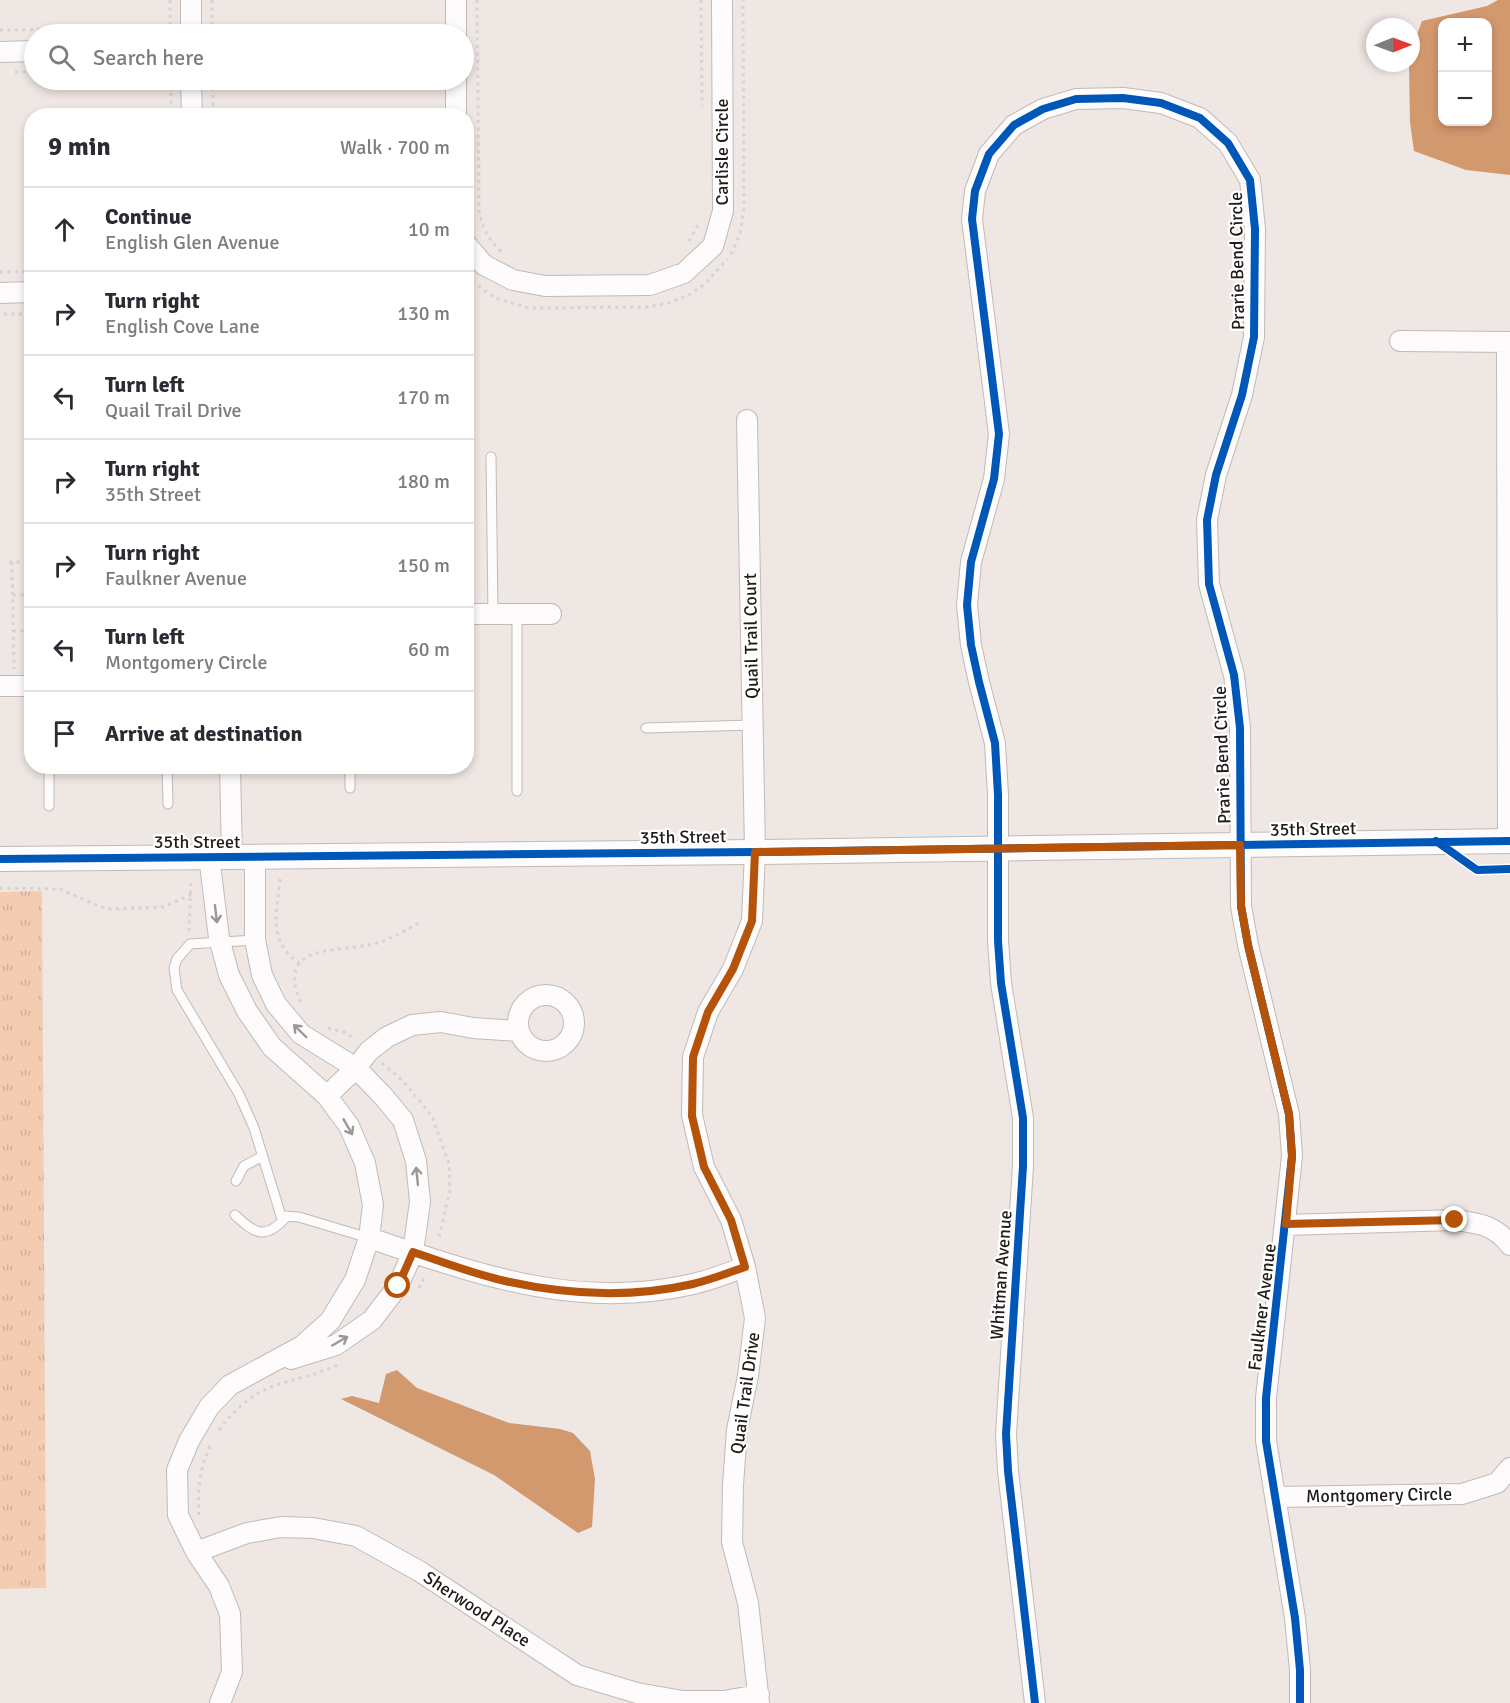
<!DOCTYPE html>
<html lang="en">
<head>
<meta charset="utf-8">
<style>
	:root { --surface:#fff; --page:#f7f7f7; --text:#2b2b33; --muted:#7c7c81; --line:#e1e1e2 }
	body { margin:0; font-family:Signika,sans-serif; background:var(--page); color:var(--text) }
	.controls { position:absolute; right:18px; top:18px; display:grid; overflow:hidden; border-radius:12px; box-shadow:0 3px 9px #0003 }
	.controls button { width:54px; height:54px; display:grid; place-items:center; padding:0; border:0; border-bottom:2px solid var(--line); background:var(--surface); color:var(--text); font:30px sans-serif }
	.compass { position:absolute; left:1366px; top:18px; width:54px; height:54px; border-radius:50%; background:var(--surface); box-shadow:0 3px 9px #0003; rotate:89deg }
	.stop { position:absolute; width:18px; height:18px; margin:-14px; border:4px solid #b45309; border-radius:50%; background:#fff }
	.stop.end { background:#b45309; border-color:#fff; box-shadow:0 2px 6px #0008 }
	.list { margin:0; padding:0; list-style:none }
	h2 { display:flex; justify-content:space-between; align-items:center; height:78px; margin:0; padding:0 24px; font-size:26px }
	h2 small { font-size:20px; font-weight:400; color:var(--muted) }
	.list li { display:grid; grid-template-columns:39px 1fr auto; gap:18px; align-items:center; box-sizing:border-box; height:84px; padding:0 24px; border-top:2px solid var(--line) }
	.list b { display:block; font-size:22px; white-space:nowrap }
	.list p { margin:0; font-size:20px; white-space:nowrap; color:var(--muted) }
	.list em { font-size:20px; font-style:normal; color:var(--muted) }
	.icon { flex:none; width:33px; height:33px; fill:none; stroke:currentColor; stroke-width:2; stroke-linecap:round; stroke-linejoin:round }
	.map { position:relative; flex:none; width:1510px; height:1703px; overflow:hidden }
	.search { position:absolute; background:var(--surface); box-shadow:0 3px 9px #0003; left:24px; top:24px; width:450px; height:66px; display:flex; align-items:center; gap:15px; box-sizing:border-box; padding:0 21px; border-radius:33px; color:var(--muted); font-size:22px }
	.panel { position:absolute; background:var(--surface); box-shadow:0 3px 9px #0003; left:24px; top:108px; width:450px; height:666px; border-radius:24px }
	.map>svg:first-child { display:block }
</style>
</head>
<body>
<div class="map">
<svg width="1510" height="1703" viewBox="0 0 1510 1703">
	<defs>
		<pattern id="park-tufts" width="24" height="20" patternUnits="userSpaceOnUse" patternTransform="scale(1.5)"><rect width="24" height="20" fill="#f4ccb2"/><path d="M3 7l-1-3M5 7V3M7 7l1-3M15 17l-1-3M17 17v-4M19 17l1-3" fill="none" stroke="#d1af98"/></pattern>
	</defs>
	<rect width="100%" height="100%" fill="#efe7e3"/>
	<path fill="url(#park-tufts)" d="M 42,891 L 46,1588 L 0,1589 L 0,892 Z"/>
	<path fill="#d2986e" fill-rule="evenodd" d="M 1498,0 L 1510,0 L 1510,175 L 1466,170 L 1414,151 L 1410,122 L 1409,63 L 1411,63 L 1411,51 L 1422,21 L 1487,6 ZM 1442,22 L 1488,22 L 1488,122 L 1442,122 Z
		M 397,1370 L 417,1388 L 509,1423 L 560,1429 L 573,1433 L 590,1451 L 595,1479 L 592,1527 L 578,1533 L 494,1475 L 341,1399 L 352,1396 L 379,1403 L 386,1374 Z"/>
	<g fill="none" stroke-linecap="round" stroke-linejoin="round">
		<g stroke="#c1bab7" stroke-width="11">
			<path id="service" d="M 491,457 L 493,614
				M 646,728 L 753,725
				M 49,766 L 49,806
				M 167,766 L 168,804
				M 350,766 L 350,788
				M 517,791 L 517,614
				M 255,940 L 190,944 L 177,959 L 174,968 L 177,990 L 239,1094 L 254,1128 L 281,1216 L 299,1217 L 369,1238
				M 236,1181 L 244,1166 L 263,1156
				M 235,1215 C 256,1235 266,1240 287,1216"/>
		</g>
		<g stroke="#c1bab7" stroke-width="22">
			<path id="minor" d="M 191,0 L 191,34
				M 456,0 L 456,34
				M 0,52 L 34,51
				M 191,80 L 192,116
				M 456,80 L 456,116
				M 466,244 L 484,265 L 513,280 L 545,286 L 650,285 L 684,273 L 713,246 L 723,211 L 722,0
				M 0,293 L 32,292
				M 1400,341 L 1510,342
				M 1507,342 L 1508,841
				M 747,420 L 755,852 L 752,921 L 733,969 L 708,1012 L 693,1057 L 692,1115 L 704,1167 L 731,1220 L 745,1267 L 755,1318 L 748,1376 L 737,1430 L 733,1485 L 732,1542 L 748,1603 L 759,1703
				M 466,614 L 551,614
				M 0,686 L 32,686
				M 230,766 L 232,857
				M 209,856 L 219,938 L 229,975 L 247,1011 L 272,1047 L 327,1096 L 349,1126 L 365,1163 L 373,1205 L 369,1238 L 355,1280 L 330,1321 L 302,1346 L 230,1385 L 209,1407 L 189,1441 L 177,1470 L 178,1515 L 196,1552 L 219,1586 L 230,1614 L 232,1672 L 220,1703
				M 255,857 L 255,940 L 262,975 L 276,1004 L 301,1034 L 356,1068 L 383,1096 L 403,1120 L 416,1161 L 420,1202 L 413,1252 L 398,1286 L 372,1320 L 336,1345 L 291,1359
				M518 1023a28 28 0 1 1 56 0a28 28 0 1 1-56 0Z
				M 327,1096 L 356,1068 L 369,1051 L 387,1037 L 412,1025 L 441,1022 L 473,1028 L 519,1031
				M 1286,1225 L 1455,1220 C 1478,1223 1495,1225 1510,1245
				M 369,1238 C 478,1274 576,1311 693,1284 C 711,1280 728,1273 745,1267
				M 1277,1497 L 1462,1494 L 1497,1483 L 1510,1468
				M 196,1552 L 247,1533 L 281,1527 L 313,1528 L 356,1536 L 419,1571 L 577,1675 L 637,1693 L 683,1701 L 723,1701 L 759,1695
				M 1035,1703 L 1008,1471 L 1006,1434 L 1023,1166 L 1023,1118 L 1001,983 L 998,941 L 998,795 L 995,743 L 979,682 L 971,645 L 967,605 L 971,562 L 994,479 L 999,434 L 972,219 L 975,191 L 989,154 L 1014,125 L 1043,109 L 1076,99 L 1123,98 L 1161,103 L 1200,118 L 1228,143 L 1250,180 L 1255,229 L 1254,337 L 1242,395 L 1216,475 L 1207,520 L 1209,584 L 1234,675 L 1240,728 L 1241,906 L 1248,945 L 1289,1114 L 1292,1156 L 1266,1398 L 1266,1441 L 1295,1618 L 1300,1670 L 1300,1703"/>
		</g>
		<g stroke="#c1bab7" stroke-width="26">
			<path id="tertiary" d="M 0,859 L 755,852 L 1510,841"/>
		</g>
		<path stroke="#d6d3d2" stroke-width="3" stroke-dasharray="3 4.5" stroke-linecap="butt" d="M 170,0 L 170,34
			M 212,0 L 212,34
			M 477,0 L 479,211 C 482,227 489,241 502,252
			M 701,0 L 702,106
			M 0,30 L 175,28
			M 15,72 L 34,72
			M 213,80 L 213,116
			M 171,93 L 171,116
			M 689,241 L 699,223
			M 731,254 L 740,234 L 744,208 L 743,0
			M 0,272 L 32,271
			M 466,277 L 495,298 L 529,308 L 647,307 L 669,303 L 689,295 L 706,283 L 727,259
			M 4,314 L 32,314
			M 9,562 L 32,562
			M 12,562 L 14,669
			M 13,595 L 32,595
			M 13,631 L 32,631
			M 280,879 C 277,912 267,941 299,963
			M 0,888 L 60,889 L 101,907 L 111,909 L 163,907 L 195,893
			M 189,931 L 191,879
			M 300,1002 C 276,942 337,953 373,944 C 390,940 405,931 420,922
			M 328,1028 L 344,1032 L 355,1039
			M 382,1063 L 403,1081 L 432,1116 L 449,1164 L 450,1190 L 438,1241
			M 419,1288 L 426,1275
			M 219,1430 C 235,1408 256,1390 283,1383 C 301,1377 319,1374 337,1365
			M 199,1515 C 197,1491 200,1468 210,1446"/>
		<use href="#service" stroke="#fdfbfb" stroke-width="9"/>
		<use href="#minor" stroke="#fdfbfb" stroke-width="20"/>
		<use href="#tertiary" stroke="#fdfbfb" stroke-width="24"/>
		<g stroke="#fff" stroke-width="11">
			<path id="cycleway" d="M 1436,841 L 1477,870 L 1510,869
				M 0,859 L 755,852 L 1510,841
				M 1035,1703 L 1008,1471 L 1006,1434 L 1023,1166 L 1023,1118 L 1001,983 L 998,941 L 998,795 L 995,743 L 979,682 L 971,645 L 967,605 L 971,562 L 994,479 L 999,434 L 972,219 L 975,191 L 989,154 L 1014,125 L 1043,109 L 1076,99 L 1123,98 L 1161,103 L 1200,118 L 1228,143 L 1250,180 L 1255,229 L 1254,337 L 1242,395 L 1216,475 L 1207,520 L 1209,584 L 1234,675 L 1240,728 L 1241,906 L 1248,945 L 1289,1114 L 1292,1156 L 1266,1398 L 1266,1441 L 1295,1618 L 1300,1670 L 1300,1703"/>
		</g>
		<use href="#cycleway" stroke="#0057b8" stroke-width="8"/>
	</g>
	<defs><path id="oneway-shaft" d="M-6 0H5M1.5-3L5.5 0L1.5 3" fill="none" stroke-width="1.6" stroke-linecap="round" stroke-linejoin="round" transform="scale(1.5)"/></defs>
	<g stroke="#9a9795">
		<use href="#oneway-shaft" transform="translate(216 914) rotate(83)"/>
		<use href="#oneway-shaft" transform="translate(300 1031) rotate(-136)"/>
		<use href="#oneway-shaft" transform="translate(348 1127) rotate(60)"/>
		<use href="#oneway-shaft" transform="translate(417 1176) rotate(-96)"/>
		<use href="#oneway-shaft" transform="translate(340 1341) rotate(-30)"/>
	</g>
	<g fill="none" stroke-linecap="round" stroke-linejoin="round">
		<path stroke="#b45309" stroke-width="8" d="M 398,1286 L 413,1252 C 443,1262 474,1274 505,1281 C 567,1295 631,1298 693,1284 C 710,1280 728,1273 745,1267 L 731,1220 L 704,1167 L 692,1116 L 693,1057 L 708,1012 L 733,969 L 752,921 L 755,852 L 1240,845 L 1241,906 L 1248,945 L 1289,1114 L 1292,1156 L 1286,1224 L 1455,1220"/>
	</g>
	<g text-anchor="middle" stroke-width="4.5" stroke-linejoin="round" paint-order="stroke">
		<g font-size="18" fill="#211c19" stroke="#fff">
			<text transform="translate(722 152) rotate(-90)" y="6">Carlisle Circle</text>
			<text transform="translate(1237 261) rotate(-91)" y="6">Prarie Bend Circle</text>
			<text transform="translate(751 636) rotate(-91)" y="6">Quail Trail Court</text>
			<text transform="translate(1222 755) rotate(-92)" y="6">Prarie Bend Circle</text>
			<text transform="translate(1313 829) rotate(-1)" y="6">35th Street</text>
			<text transform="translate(683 837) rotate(-1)" y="6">35th Street</text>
			<text x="197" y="848">35th Street</text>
			<text transform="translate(1001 1275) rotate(-86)" y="6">Whitman Avenue</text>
			<text transform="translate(1262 1307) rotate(-83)" y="6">Faulkner Avenue</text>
			<text transform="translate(745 1393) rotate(-82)" y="6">Quail Trail Drive</text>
			<text transform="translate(1379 1495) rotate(-1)" y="6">Montgomery Circle</text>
			<text transform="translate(477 1609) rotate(33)" y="6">Sherwood Place</text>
		</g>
	</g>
</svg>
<div class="controls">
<button>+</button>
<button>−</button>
</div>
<svg class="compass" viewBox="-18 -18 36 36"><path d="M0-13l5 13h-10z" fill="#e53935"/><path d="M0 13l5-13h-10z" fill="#7c7c81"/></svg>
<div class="stop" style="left:398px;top:1286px"></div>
<div class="stop end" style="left:1455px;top:1220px"></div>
<div class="search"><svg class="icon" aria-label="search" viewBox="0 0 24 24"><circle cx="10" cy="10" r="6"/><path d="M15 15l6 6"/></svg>Search here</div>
<section class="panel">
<h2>9 min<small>Walk · 700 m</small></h2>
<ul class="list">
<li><svg class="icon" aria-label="ahead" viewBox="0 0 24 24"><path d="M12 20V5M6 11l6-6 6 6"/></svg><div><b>Continue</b><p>English Glen Avenue</p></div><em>10 m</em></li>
<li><svg class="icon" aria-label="right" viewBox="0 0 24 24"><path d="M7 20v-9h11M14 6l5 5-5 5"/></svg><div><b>Turn right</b><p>English Cove Lane</p></div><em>130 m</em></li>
<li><svg class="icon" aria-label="left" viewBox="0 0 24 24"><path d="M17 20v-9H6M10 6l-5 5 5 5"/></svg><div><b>Turn left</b><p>Quail Trail Drive</p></div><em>170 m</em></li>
<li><svg class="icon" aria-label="right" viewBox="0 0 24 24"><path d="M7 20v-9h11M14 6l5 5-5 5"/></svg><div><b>Turn right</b><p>35th Street</p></div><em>180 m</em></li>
<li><svg class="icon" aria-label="right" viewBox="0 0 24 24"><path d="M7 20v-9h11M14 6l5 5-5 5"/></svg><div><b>Turn right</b><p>Faulkner Avenue</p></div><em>150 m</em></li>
<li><svg class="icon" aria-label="left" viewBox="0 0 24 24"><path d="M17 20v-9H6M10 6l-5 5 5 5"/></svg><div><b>Turn left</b><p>Montgomery Circle</p></div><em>60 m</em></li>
<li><svg class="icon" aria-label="arrive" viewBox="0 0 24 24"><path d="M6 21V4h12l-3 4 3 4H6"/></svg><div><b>Arrive at destination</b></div></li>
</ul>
</section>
</div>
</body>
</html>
